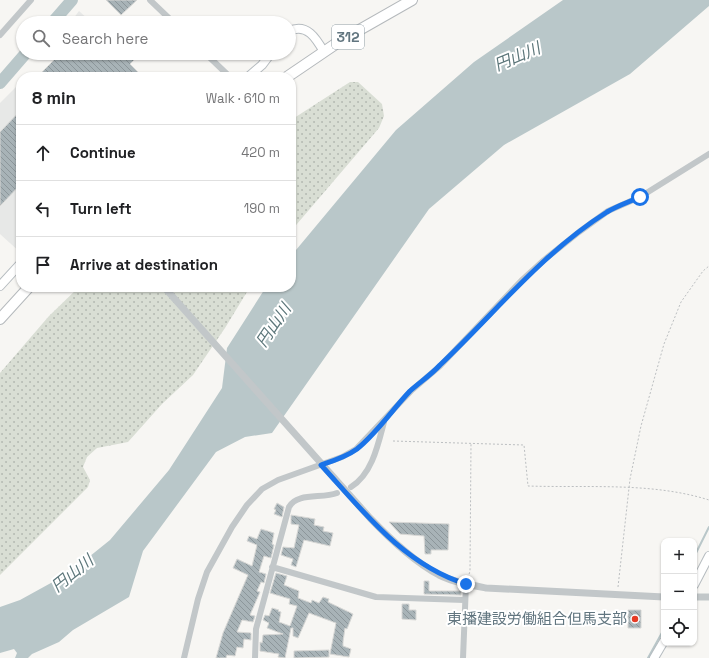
<!DOCTYPE html>
<html lang="en">
<head>
<meta charset="utf-8">
<style>
	:root { --surface:#fff; --page:#f6f6f6; --text:#202124; --muted:#757577; --line:#e0e0e0 }
	body { margin:0; font-family:"Space Grotesk","Noto Sans JP",sans-serif; background:var(--page); color:var(--text) }
	.controls { position:absolute; right:12px; bottom:12px; display:grid; overflow:hidden; border-radius:8px; box-shadow:0 1px 3px #0004 }
	.controls button { width:36px; height:36px; display:grid; place-items:center; padding:0; border:0; border-bottom:1px solid var(--line); background:var(--surface); color:var(--text); font:20px sans-serif }
	.stop { position:absolute; width:12px; height:12px; margin:-9px; border:3px solid #1a73e8; border-radius:50%; background:#fff }
	.stop.end { background:#1a73e8; border-color:#fff; box-shadow:0 1px 4px #0008 }
	.list { margin:0; padding:0; list-style:none }
	h2 { display:flex; justify-content:space-between; align-items:center; height:52px; margin:0; padding:0 16px; font-size:17px }
	h2 small { font-size:13px; font-weight:400; color:var(--muted) }
	.list li { display:grid; grid-template-columns:26px 1fr auto; gap:12px; align-items:center; box-sizing:border-box; height:56px; padding:0 16px; border-top:1px solid var(--line) }
	.list b { display:block; font-size:15px; white-space:nowrap }
	.list em { font-size:13px; font-style:normal; color:var(--muted) }
	.icon { flex:none; width:22px; height:22px; fill:none; stroke:currentColor; stroke-width:2; stroke-linecap:round; stroke-linejoin:round }
	.map { position:relative; flex:none; width:709px; height:658px; overflow:hidden }
	.search { position:absolute; background:var(--surface); box-shadow:0 1px 3px #0004; left:16px; top:16px; width:280px; height:44px; display:flex; align-items:center; gap:10px; box-sizing:border-box; padding:0 14px; border-radius:22px; color:var(--muted); font-size:15px }
	.panel { position:absolute; background:var(--surface); box-shadow:0 1px 3px #0004; left:16px; top:72px; width:280px; height:220px; border-radius:16px }
	.map>svg:first-child { display:block }
</style>
</head>
<body>
<div class="map">
<svg width="709" height="658" viewBox="0 0 709 658">
	<defs>
		<pattern id="grass-dots" width="8" height="8" patternUnits="userSpaceOnUse"><rect width="8" height="8" fill="#d9ded4"/><path d="M2 2h.1M6 6h.1" fill="none" stroke="#b3b9b1" stroke-width="1.8" stroke-linecap="round"/></pattern>
		<pattern id="building-back-hatch" width="6" height="6" patternUnits="userSpaceOnUse"><rect width="6" height="6" fill="#a8b3b7"/><path d="M-1 5l2 2M0 0l6 6M5-1l2 2" fill="none" stroke="#8c969a"/></pattern>
	</defs>
	<rect width="100%" height="100%" fill="#f7f6f3"/>
	<path fill="#e7e8e7" d="M 79,11 L 92,23 L 70,23 Z
		M 21,82 L 21,253 L 0,234 L 0,103 Z"/>
	<path fill="url(#grass-dots)" d="M 350,82 L 358,82 L 382,104 L 384,116 L 379,128 L 291,231 L 291,120 Z
		M 79,287 L 250,287 L 225,328 L 193,375 L 162,404 L 128,442 L 97,448 L 87,457 L 83,467 L 90,480 L 88,487 L 0,575 L 0,373 L 49,316 Z"/>
	<path fill="#b9c7c9" d="M 563,0 L 709,0 L 709,6 L 630,74 L 504,145 L 429,209 L 272,433 L 245,437 L 216,452 L 143,551 L 129,597 L 73,630 L 59,642 L 32,654 L 28,658 L 15,658 L 17,653 L 14,649 L 0,653 L 0,607 L 20,600 L 69,573 L 110,540 L 169,470 L 222,388 L 227,348 L 266,287 L 291,287 L 291,256 L 396,130 L 474,62 Z"/>
	<g fill="none" stroke-linecap="round" stroke-linejoin="round">
		<path stroke="#b9c7c9" stroke-width="2" d="M 694,557 L 709,527
			M 648,658 L 664,629"/>
		<path stroke="#b9c7c9" stroke-width="12" d="M 52,23 L 72,0
			M 0,83 L 26,53"/>
	</g>
	<path fill="url(#building-back-hatch)" stroke="#d8d8d6" d="M 106,0 L 137,0 L 121,15 Z
		M 61,53 L 118,53 L 123,58 L 127,53 L 141,53 L 130,64 L 143,77 L 44,77 L 41,74 L 43,71 Z
		M 21,110 L 21,184 L 0,206 L 0,132 Z
		M 277,503 L 284,507 L 282,517 L 274,514 L 276,510 L 274,509 Z
		M 291,515 L 315,519 L 314,525 L 324,527 L 323,531 L 333,533 L 330,546 L 304,540 L 296,567 L 291,565 L 293,559 L 281,555 L 283,547 L 294,548 L 299,525 L 291,524 Z
		M 389,522 L 449,524 L 448,550 L 431,550 L 431,554 L 425,554 L 424,536 L 400,534 Z
		M 261,529 L 274,533 L 272,544 L 274,545 L 271,558 L 264,556 L 259,572 L 266,574 L 264,583 L 261,582 L 257,591 L 260,592 L 250,615 L 255,616 L 253,622 L 242,620 L 237,632 L 251,633 L 251,640 L 244,639 L 243,648 L 237,647 L 235,656 L 227,655 L 226,658 L 216,658 L 223,633 L 248,575 L 233,568 L 237,559 L 252,566 L 257,545 L 247,541 L 249,536 L 257,539 Z
		M 276,573 L 287,576 L 284,585 L 299,591 L 298,598 L 311,603 L 312,600 L 319,603 L 323,597 L 329,599 L 328,602 L 353,614 L 347,629 L 345,628 L 343,642 L 343,646 L 351,649 L 349,657 L 330,654 L 336,623 L 309,613 L 298,638 L 293,636 L 293,628 L 291,628 L 285,658 L 278,657 L 279,654 L 260,651 L 260,642 L 262,643 L 263,635 L 283,634 L 267,628 L 269,623 L 263,620 L 265,615 L 269,616 L 272,608 L 279,610 L 278,611 L 281,612 L 279,622 L 290,626 L 297,606 L 289,604 L 290,599 L 270,593 Z
		M 424,581 L 429,581 L 429,591 L 461,591 L 461,595 L 424,594 Z
		M 402,604 L 409,604 L 409,610 L 416,610 L 416,620 L 402,619 Z
		M 628,610 L 641,610 L 641,628 L 628,628 Z
		M 329,650 L 329,657 L 294,658 L 294,651 Z"/>
	<g fill="none" stroke-linecap="round" stroke-linejoin="round">
		<g stroke="#b6bcc0" stroke-width="10">
			<path id="secondary" d="M 289,31 C 307,23 316,38 324,52
				M 248,77 L 262,65 L 271,53
				M 0,286 L 21,263
				M 694,585 L 709,556
				M 654,658 L 664,641"/>
		</g>
		<g stroke="#b5b9bc" stroke-width="12">
			<path id="trunk" d="M 287,77 L 340,41 L 412,0
				M 0,319 L 29,287"/>
		</g>
		<path stroke="#bcbfc1" stroke-width="1" stroke-dasharray="2 2" stroke-linecap="butt" d="M 393,441 L 524,445 L 528,486 C 588,488 652,482 709,500
			M 468,578 L 470,571 L 471,443
			M 618,587 L 630,479 L 641,426 L 664,344 L 681,302 L 703,271 L 709,266"/>
		<path stroke="#c2c7c9" stroke-width="6" d="M 150,0 L 174,23
			M 0,35 L 31,0
			M 205,53 L 230,77
			M 351,487 C 372,474 378,445 384,422
			M 272,567 L 376,597 L 464,600
			M 184,658 L 198,599 L 207,572 L 232,527 L 247,505 L 262,489 L 278,480 L 342,457 L 356,449 L 412,390 L 440,366 L 521,281 L 544,260 L 579,232 L 608,211 L 640,197 L 709,154
			M 255,658 L 256,629 L 289,507 C 297,492 322,499 337,493
			M 463,658 L 466,584"/>
		<path stroke="#c2c7c9" stroke-width="7" d="M 164,287 L 370,518 C 390,539 413,561 439,575 C 453,582 470,585 486,588 L 664,597
			M 694,597 L 709,597"/>
		<use href="#secondary" stroke="#fff" stroke-width="8"/>
		<use href="#trunk" stroke="#fff" stroke-width="10"/>
	</g>
	<g fill="none" stroke-linecap="round" stroke-linejoin="round">
		<path stroke="#1a73e8" stroke-width="5" d="M 466,584 C 404,565 363,511 321,465 C 333,461 346,457 357,449 C 377,433 392,410 410,391 C 420,382 431,375 440,365 C 495,313 542,253 607,212 C 617,206 629,202 640,197"/>
	</g>
	<circle fill="#e63b24" stroke="#fff" stroke-width="1.5" cx="635" cy="619" r="4"/>
	<g text-anchor="middle" stroke-width="4" stroke-linejoin="round" paint-order="stroke">
		<rect fill="#fff" stroke="#909ea5" stroke-width="1" x="332" y="25" width="32" height="24" rx="3"/>
		<g font-size="14" font-weight="bold" fill="#61757f">
			<text x="348" y="42">312</text>
		</g>
		<g font-size="15" fill="#61757f" stroke="#fff" text-anchor="end">
			<text x="627" y="624">東播建設労働組合但馬支部</text>
		</g>
		<g font-size="16" font-style="italic" fill="#5c767a" stroke="#fff">
			<text transform="translate(517 56) rotate(-23)" y="6">円山川</text>
			<text transform="translate(273 325) rotate(-56)" y="6">円山川</text>
			<text transform="translate(72 573) rotate(-39)" y="6">円山川</text>
		</g>
	</g>
</svg>
<div class="controls">
<button>+</button>
<button>−</button>
<button><svg class="icon" aria-label="locate" viewBox="0 0 24 24"><circle cx="12" cy="12" r="6"/><path d="M12 2v4M12 18v4M2 12h4M18 12h4"/></svg></button>
</div>
<div class="stop" style="left:640px;top:197px"></div>
<div class="stop end" style="left:466px;top:584px"></div>
<div class="search"><svg class="icon" aria-label="search" viewBox="0 0 24 24"><circle cx="10" cy="10" r="6"/><path d="M15 15l6 6"/></svg>Search here</div>
<section class="panel">
<h2>8 min<small>Walk · 610 m</small></h2>
<ul class="list">
<li><svg class="icon" aria-label="ahead" viewBox="0 0 24 24"><path d="M12 20V5M6 11l6-6 6 6"/></svg><div><b>Continue</b></div><em>420 m</em></li>
<li><svg class="icon" aria-label="left" viewBox="0 0 24 24"><path d="M17 20v-9H6M10 6l-5 5 5 5"/></svg><div><b>Turn left</b></div><em>190 m</em></li>
<li><svg class="icon" aria-label="arrive" viewBox="0 0 24 24"><path d="M6 21V4h12l-3 4 3 4H6"/></svg><div><b>Arrive at destination</b></div></li>
</ul>
</section>
</div>
</body>
</html>
